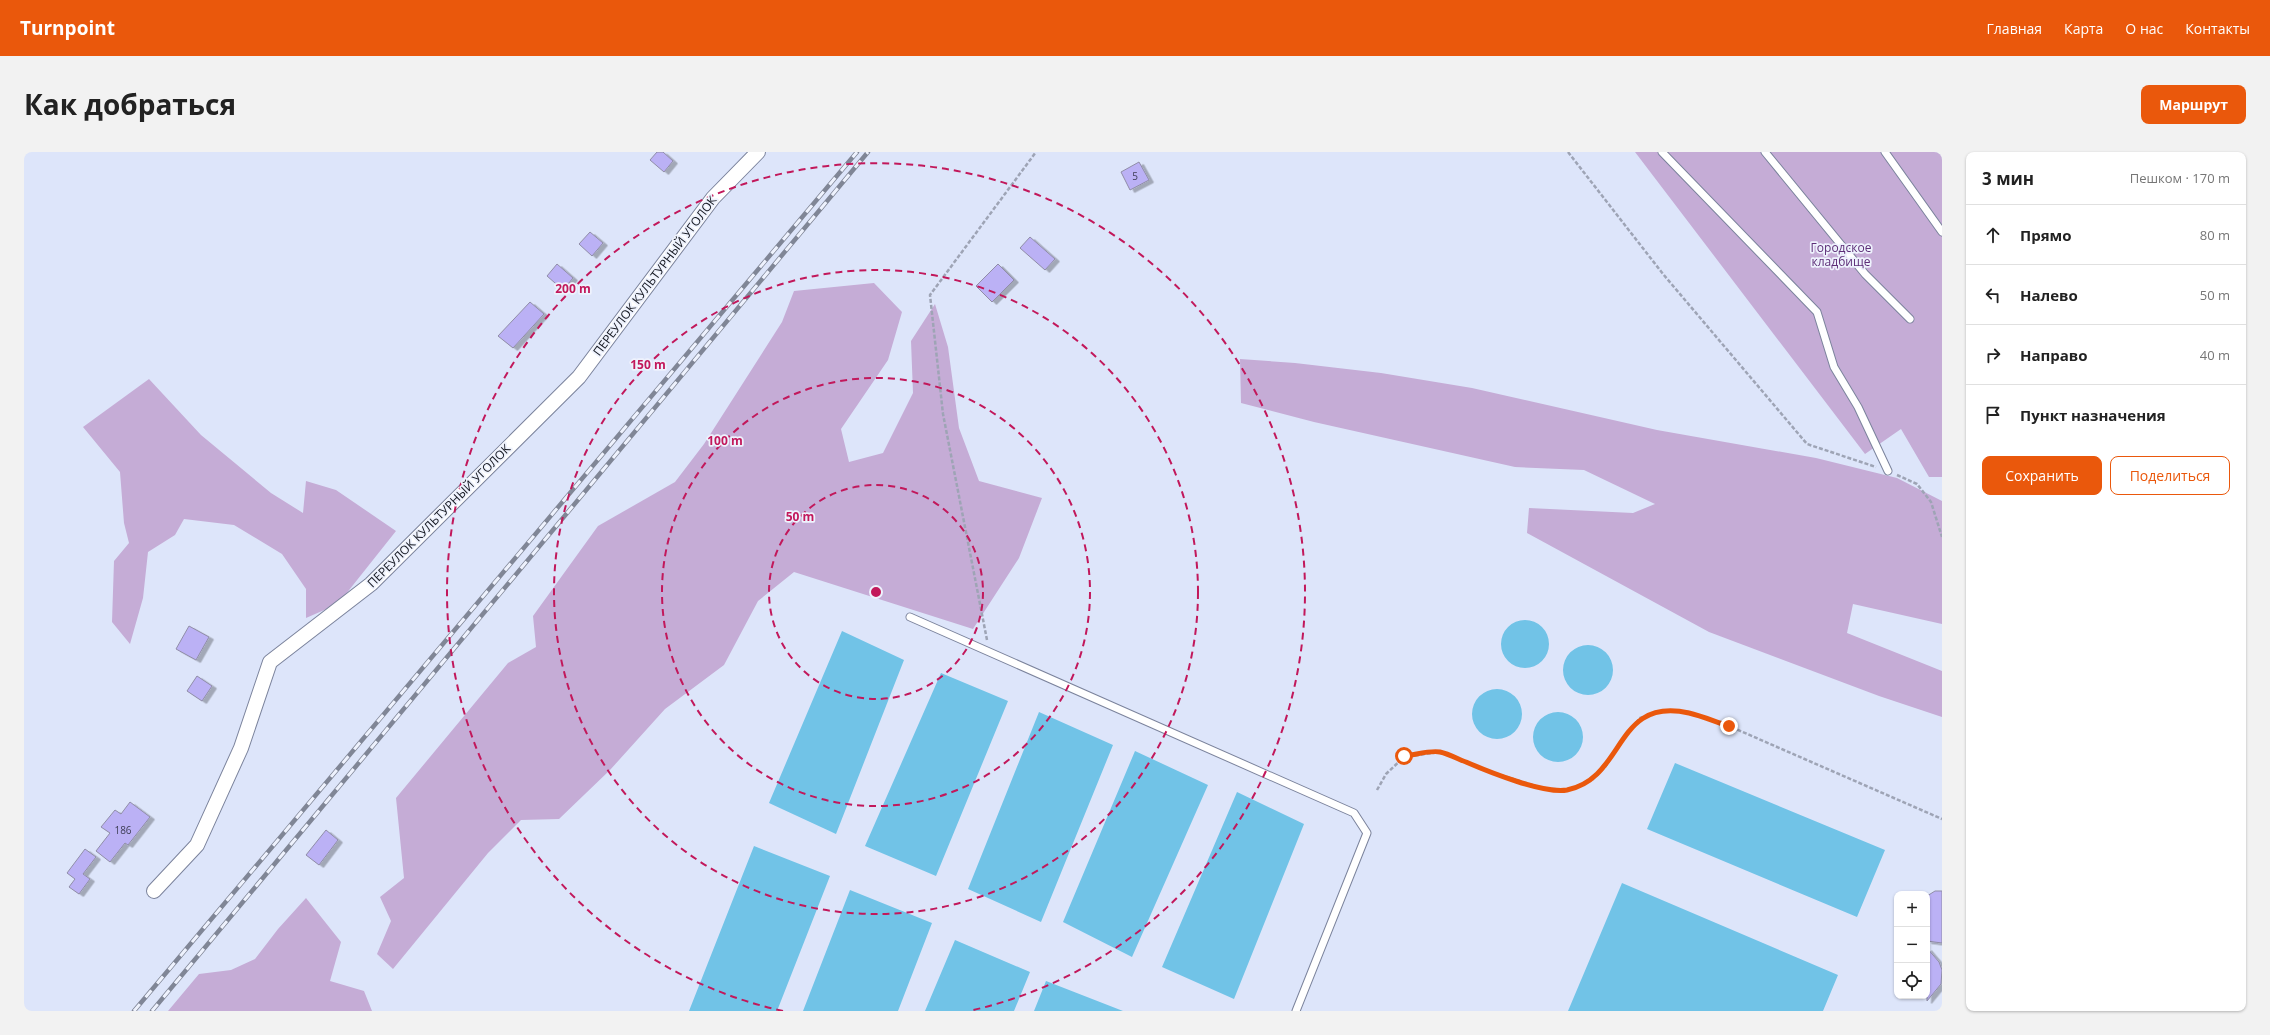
<!DOCTYPE html>
<html lang="ru">
<head>
<meta charset="utf-8">
<style>
	:root { --surface:#fff; --page:#f2f2f2; --text:#222; --muted:#767676; --line:#e0e0e0; --accent:#ea580c }
	body { margin:0; font-family:"Open Sans",sans-serif; background:var(--page); color:var(--text) }
	.controls { position:absolute; right:12px; bottom:12px; display:grid; overflow:hidden; border-radius:8px; box-shadow:0 1px 3px #0004 }
	.controls button { width:36px; height:36px; display:grid; place-items:center; padding:0; border:0; border-bottom:1px solid var(--line); background:var(--surface); color:var(--text); font:20px sans-serif }
	.stop { position:absolute; width:12px; height:12px; margin:-9px; border:3px solid #ea580c; border-radius:50%; background:#fff }
	.stop.end { background:#ea580c; border-color:#fff; box-shadow:0 1px 4px #0008 }
	.list { margin:0; padding:0; list-style:none }
	h2 { display:flex; justify-content:space-between; align-items:center; height:52px; margin:0; padding:0 16px; font-size:17px }
	h2 small { font-size:13px; font-weight:400; color:var(--muted) }
	.list li { display:grid; grid-template-columns:26px 1fr auto; gap:12px; align-items:center; box-sizing:border-box; height:60px; padding:0 16px; border-top:1px solid var(--line) }
	.list b { display:block; font-size:15px; white-space:nowrap }
	.list em { font-size:13px; font-style:normal; color:var(--muted) }
	.actions { display:flex; gap:8px; padding:12px 16px }
	.actions a { flex:1; padding:9px 0; border:1px solid var(--accent); border-radius:8px; text-align:center; font-size:14px; color:var(--accent) }
	.actions .main { background:var(--accent); color:#fff }
	.icon { flex:none; width:22px; height:22px; fill:none; stroke:currentColor; stroke-width:2; stroke-linecap:round; stroke-linejoin:round }
	.map { position:relative; flex:none; width:1918px; height:859px; overflow:hidden; border-radius:8px }
	header { display:flex; align-items:center; gap:24px; box-sizing:border-box; height:56px; padding:0 20px; background:var(--accent); color:#fff }
	header strong { font-size:19px }
	nav { display:flex; gap:22px; margin-inline-start:auto; font-size:14px }
	.intro { display:flex; align-items:center; justify-content:space-between; box-sizing:border-box; height:96px; padding:0 24px }
	h1 { margin:0; font-size:28px }
	.button { padding:10px 18px; border-radius:8px; background:var(--accent); color:#fff; font-size:14px; font-weight:700 }
	main { display:flex; gap:24px; padding:0 24px }
	aside { flex:1; background:var(--surface); border-radius:8px; box-shadow:0 1px 3px #0004 }
	.map>svg:first-child { display:block }
</style>
</head>
<body>
<header>
<strong>Turnpoint</strong>
<nav><a>Главная</a><a>Карта</a><a>О нас</a><a>Контакты</a></nav>
</header>
<div class="intro"><h1>Как добраться</h1><a class="button">Маршрут</a></div>
<main>
<div class="map">
<svg width="1918" height="859" viewBox="0 0 1918 859">
	<defs>
		<filter id="shadow"><feDropShadow dx="4.5" dy="2.5" stdDeviation="0" flood-color="#0004"/></filter>
	</defs>
	<rect width="100%" height="100%" fill="#dde5fa"/>
	<path fill="#c5acd6" d="M 1611,0 L 1918,0 L 1918,325 L 1905,325 L 1877,277 L 1841,302 Z
		M 850,131 L 878,160 L 864,208 L 817,277 L 825,310 L 859,301 L 889,241 L 887,189 L 911,152 L 924,195 L 935,276 L 955,329 L 1018,346 L 995,406 L 949,477 L 770,420 L 734,449 L 700,513 L 641,557 L 586,618 L 535,667 L 497,668 L 464,701 L 369,817 L 353,802 L 367,769 L 356,745 L 380,726 L 372,646 L 484,511 L 512,495 L 509,464 L 574,374 L 651,330 L 680,292 L 758,170 L 770,139 Z
		M 1216,207 L 1271,211 L 1357,221 L 1448,236 L 1633,278 L 1792,306 L 1873,326 L 1918,349 L 1918,472 L 1829,452 L 1823,481 L 1918,519 L 1918,565 L 1855,544 L 1685,480 L 1503,381 L 1505,356 L 1609,361 L 1631,352 L 1560,318 L 1491,315 L 1290,270 L 1217,251 Z
		M 125,227 L 177,283 L 247,341 L 279,361 L 282,329 L 312,338 L 372,379 L 314,452 L 282,466 L 282,437 L 258,402 L 210,373 L 160,367 L 151,383 L 124,400 L 119,446 L 106,492 L 88,470 L 90,409 L 105,391 L 100,371 L 96,320 L 59,275 Z
		M 282,746 L 317,790 L 306,829 L 340,839 L 348,859 L 144,859 L 175,822 L 207,818 L 231,807 L 254,777 Z"/>
	<path fill="#71c3e7" d="M1477 492a24 24 0 1 1 48 0a24 24 0 1 1-48 0Z
		M 818,479 L 880,508 L 812,682 L 745,651 Z
		M1539 518a25 25 0 1 1 50 0a25 25 0 1 1-50 0Z
		M 917,521 L 984,549 L 912,724 L 841,694 Z
		M1448 562a25 25 0 1 1 50 0a25 25 0 1 1-50 0Z
		M1509 585a25 25 0 1 1 50 0a25 25 0 1 1-50 0Z
		M 1015,560 L 1089,593 L 1017,770 L 944,737 Z
		M 1111,599 L 1184,633 L 1108,805 L 1039,770 Z
		M 1651,611 L 1861,698 L 1833,765 L 1623,677 Z
		M 1213,640 L 1280,672 L 1210,847 L 1138,815 Z
		M 730,694 L 806,724 L 753,859 L 665,859 Z
		M 1598,731 L 1814,823 L 1799,859 L 1544,859 Z
		M 826,738 L 908,771 L 874,859 L 779,859 Z
		M 931,788 L 1006,820 L 990,859 L 901,859 Z
		M 1022,829 L 1099,859 L 1010,859 Z"/>
	<path fill="#bbb1f5" stroke="#908da7" filter="url(#shadow)" d="M 633,0 L 639,0 L 649,9 L 640,20 L 626,8 Z
		M 1115,10 L 1125,28 L 1106,38 L 1097,20 Z
		M 566,80 L 579,91 L 568,104 L 555,92 Z
		M 1006,85 L 1031,107 L 1021,118 L 996,96 Z
		M 533,112 L 549,126 L 539,138 L 523,124 Z
		M 974,112 L 990,128 L 968,150 L 952,134 Z
		M 506,150 L 520,162 L 489,196 L 474,184 Z
		M 165,474 L 185,485 L 172,508 L 152,497 Z
		M 173,524 L 188,534 L 178,549 L 163,539 Z
		M 106,650 L 126,665 L 104,693 L 101,691 L 86,710 L 72,699 L 86,681 L 77,675 L 91,658 L 97,662 Z
		M 302,678 L 314,688 L 295,713 L 282,703 Z
		M 61,697 L 72,705 L 59,722 L 66,727 L 55,742 L 45,735 L 51,727 L 43,721 Z
		M 1911,739 L 1918,739 L 1918,791 L 1903,789 L 1903,744 Z
		M 1903,796 L 1915,810 L 1918,818 L 1917,832 L 1903,849 Z"/>
	<g fill="none" stroke-linecap="round" stroke-linejoin="round">
		<g stroke="#7b839c" stroke-width="9">
			<path id="lane" d="M 1638,0 L 1793,160 L 1810,215 L 1834,255 L 1864,319
				M 1741,0 L 1841,122 L 1886,167
				M 1861,0 L 1918,80
				M 886,465 L 1330,661 L 1343,681 L 1272,859"/>
		</g>
		<g stroke="#7b839c" stroke-width="16">
			<path id="street" d="M 130,739 L 173,693 L 217,596 L 246,510 L 347,432 L 555,225 L 689,46 L 734,0"/>
		</g>
		<path stroke="#9ea4b5" stroke-width="2.5" stroke-dasharray="4 2" stroke-linecap="butt" d="M 1544,0 L 1639,122 L 1783,292 L 1852,315
			M 1873,323 L 1893,332 L 1907,350 L 1918,385
			M 963,488 L 919,262 L 906,143 L 1012,0
			M 1353,638 L 1362,622 L 1380,605 L 1416,600 L 1464,619 L 1518,636 L 1543,638 L 1568,628 L 1581,615 L 1605,579 L 1616,566 L 1638,559 L 1664,560 L 1705,574 L 1918,667"/>
		<use href="#lane" stroke="#fff" stroke-width="7"/>
		<use href="#street" stroke="#fff" stroke-width="14"/>
		<g stroke="#808696" stroke-width="4.5">
			<path id="rail" d="M 110,859 L 833,0
				M 128,859 L 844,0"/>
		</g>
		<use href="#rail" stroke="#eef2fd" stroke-width="3" stroke-dasharray="9" stroke-linecap="butt"/>
	</g>
	<g fill="none" stroke-linecap="round" stroke-linejoin="round">
		<path stroke="#ea580c" stroke-width="5" d="M 1380,604 C 1391,603 1406,598 1416,600 C 1425,602 1434,607 1442,610 C 1465,620 1520,642 1543,638 C 1602,626 1590,544 1665,561 C 1678,564 1692,570 1705,574"/>
	</g>
	<g fill="none" stroke="#c2185b" stroke-width="2" stroke-dasharray="7 5">
		<circle cx="852" cy="440" r="107"/>
		<circle cx="852" cy="440" r="214"/>
		<circle cx="852" cy="440" r="322"/>
		<path d="M759 859A429 429 0 1 1 945 859"/>
	</g>
	<g text-anchor="middle" stroke-width="3.5" stroke-linejoin="round" paint-order="stroke">
		<g font-size="10" fill="#3d3d54">
			<text x="1111" y="28">5</text>
			<text x="99" y="682">186</text>
		</g>
		<g font-size="12" fill="#5d2e77" stroke="#eef2fd">
			<text x="1817" y="100">Городское<tspan x="1817" dy="14">кладбище</tspan></text>
		</g>
		<g font-size="12" fill="#13161f" stroke="#eef2fd">
			<text transform="translate(631 124) rotate(-53)" y="4">ПЕРЕУЛОК КУЛЬТУРНЫЙ УГОЛОК</text>
			<text transform="translate(415 364) rotate(-45)" y="4">ПЕРЕУЛОК КУЛЬТУРНЫЙ УГОЛОК</text>
		</g>
	</g>
	<circle cx="852" cy="440" r="6" fill="#c2185b" stroke="#eef2fd" stroke-width="2"/>
	<g font-size="12" text-anchor="middle" font-weight="bold" fill="#c2185b" stroke="#eef2fd" stroke-width="3.5" stroke-linejoin="round" paint-order="stroke">
		<text x="549" y="141">200 m</text>
		<text x="624" y="217">150 m</text>
		<text x="701" y="293">100 m</text>
		<text x="776" y="369">50 m</text>
	</g>
</svg>
<div class="controls">
<button>+</button>
<button>−</button>
<button><svg class="icon" aria-label="locate" viewBox="0 0 24 24"><circle cx="12" cy="12" r="6"/><path d="M12 2v4M12 18v4M2 12h4M18 12h4"/></svg></button>
</div>
<div class="stop" style="left:1380px;top:604px"></div>
<div class="stop end" style="left:1705px;top:574px"></div>
</div>
<aside>
<h2>3 мин<small>Пешком · 170 m</small></h2>
<ul class="list">
<li><svg class="icon" aria-label="ahead" viewBox="0 0 24 24"><path d="M12 20V5M6 11l6-6 6 6"/></svg><div><b>Прямо</b></div><em>80 m</em></li>
<li><svg class="icon" aria-label="left" viewBox="0 0 24 24"><path d="M17 20v-9H6M10 6l-5 5 5 5"/></svg><div><b>Налево</b></div><em>50 m</em></li>
<li><svg class="icon" aria-label="right" viewBox="0 0 24 24"><path d="M7 20v-9h11M14 6l5 5-5 5"/></svg><div><b>Направо</b></div><em>40 m</em></li>
<li><svg class="icon" aria-label="arrive" viewBox="0 0 24 24"><path d="M6 21V4h12l-3 4 3 4H6"/></svg><div><b>Пункт назначения</b></div></li>
</ul>
<div class="actions"><a class="main">Сохранить</a><a>Поделиться</a></div>
</aside>
</main>
</body>
</html>
